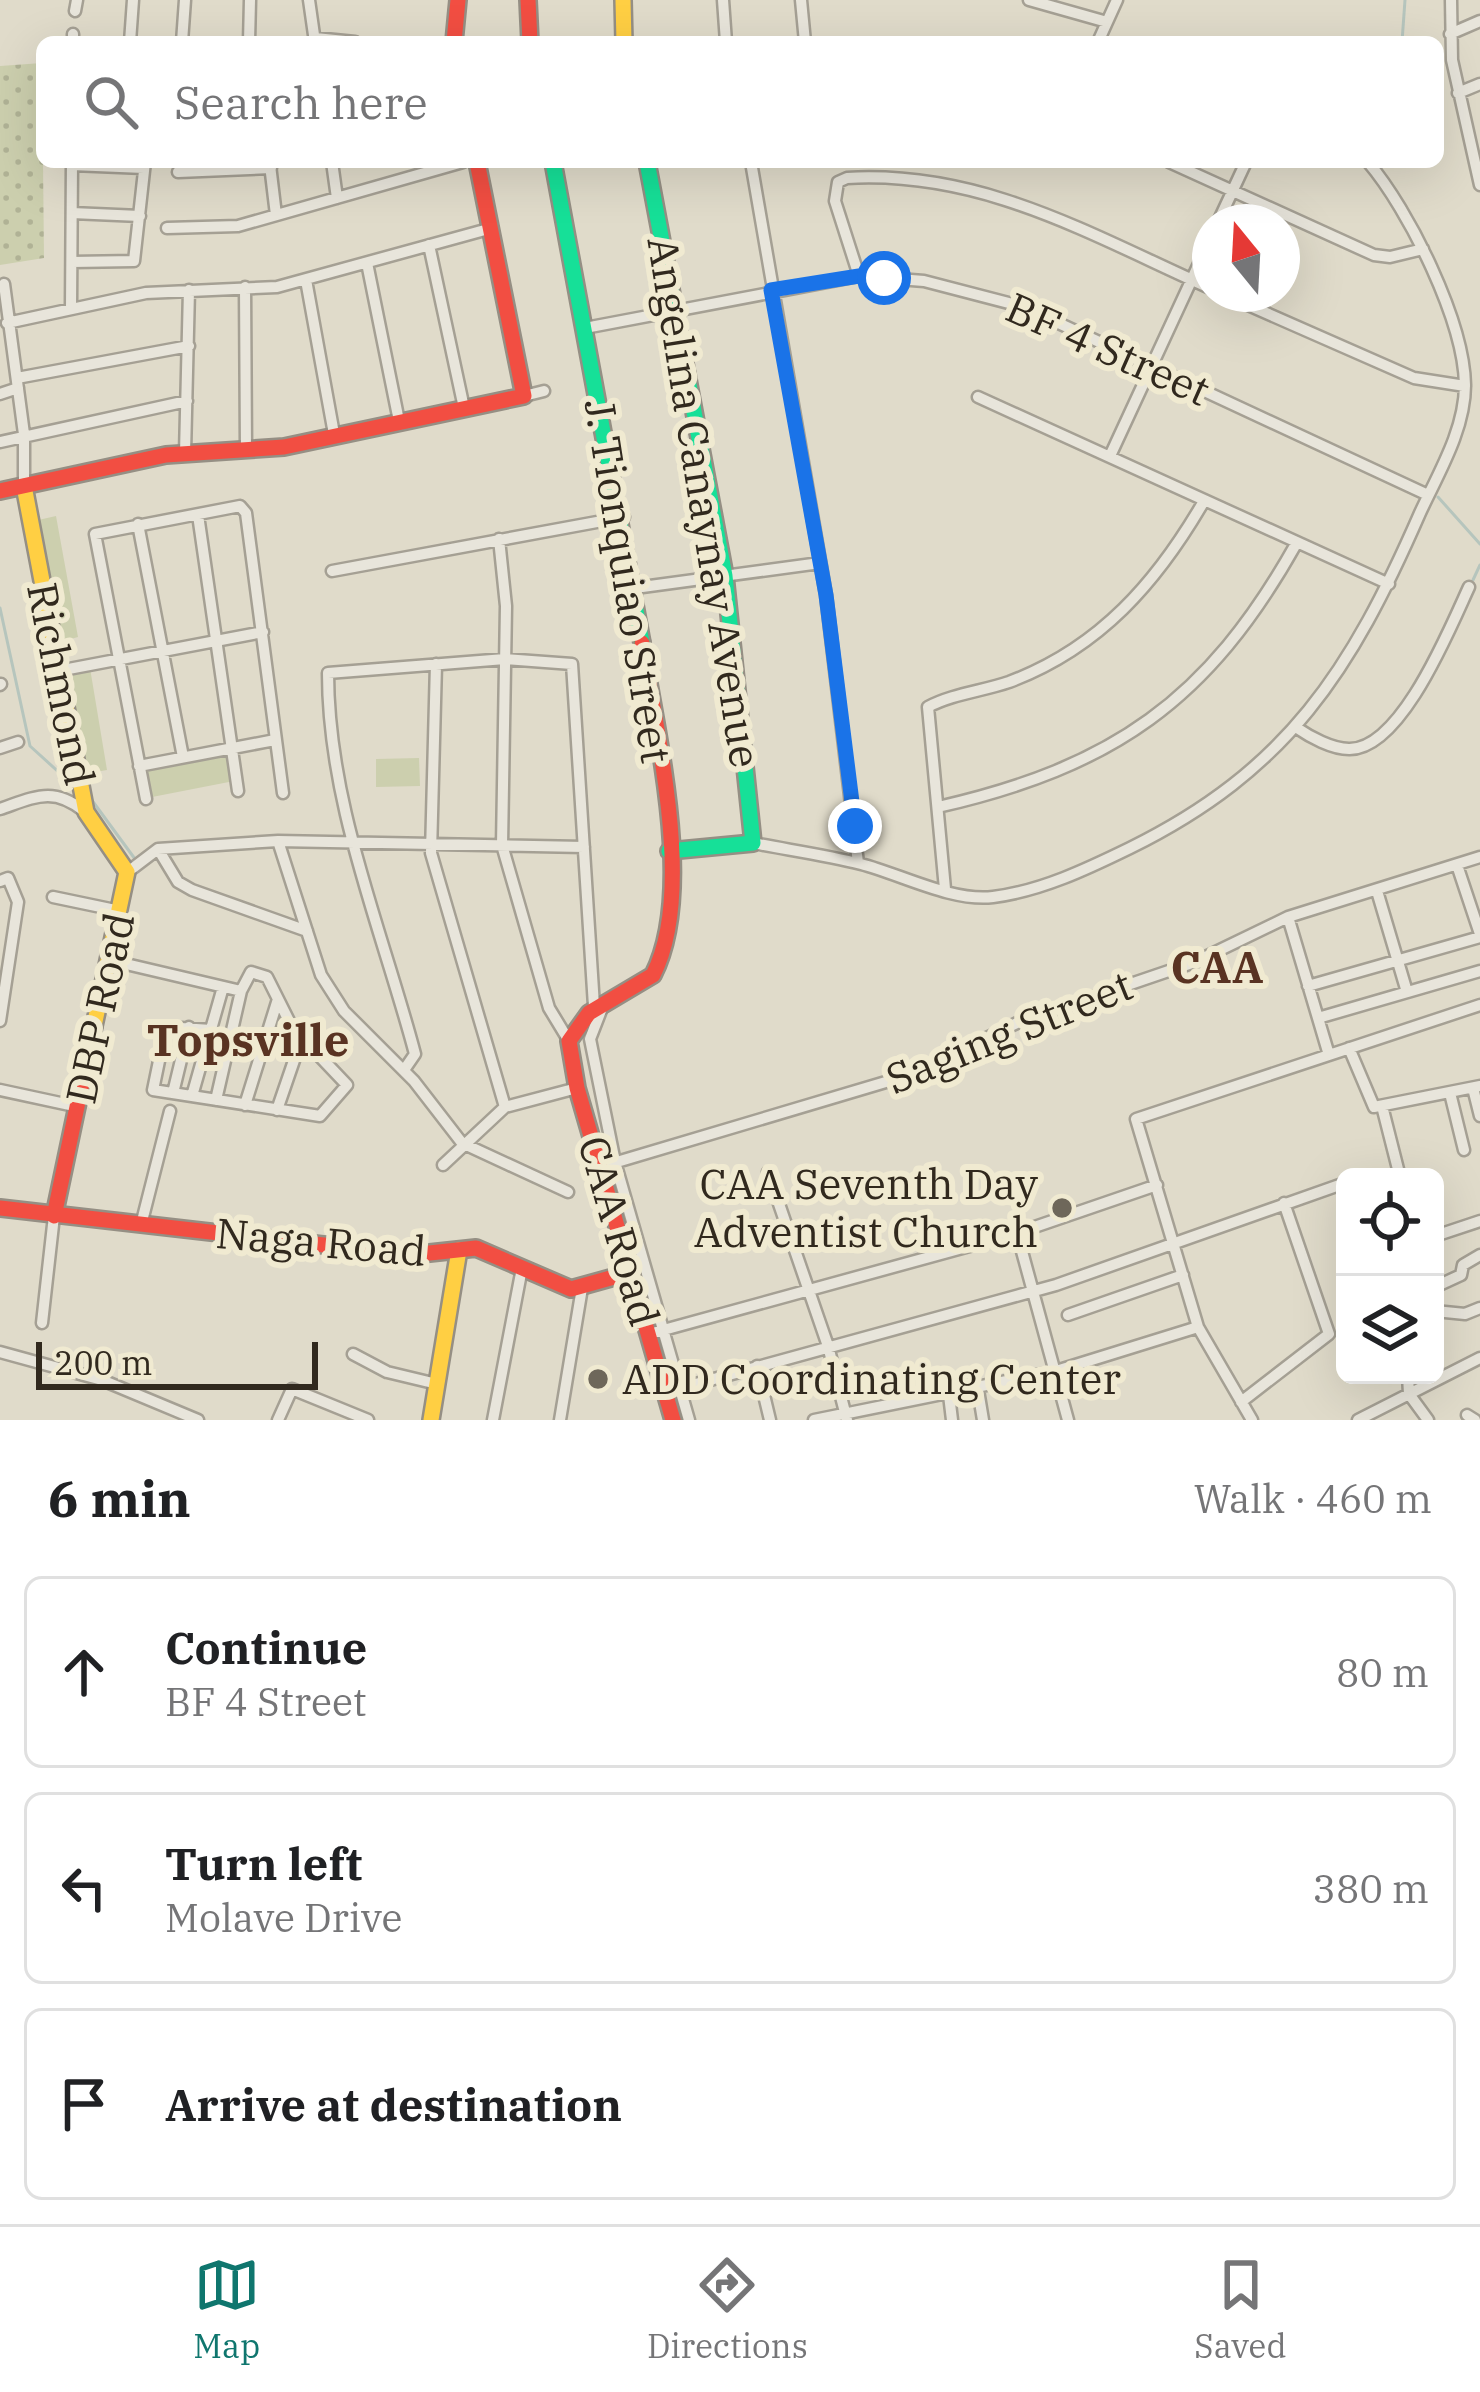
<!DOCTYPE html>
<html lang="en">
<head>
<meta charset="utf-8">
<style>
	:root { --surface:#fff; --page:#f2f2f2; --text:#202124; --muted:#757577; --line:#e0e0e0; --accent:#0f766e }
	body { margin:0; font-family:"IBM Plex Serif",serif; background:var(--page); color:var(--text) }
	.controls { position:absolute; right:36px; bottom:36px; display:grid; overflow:hidden; border-radius:18px; box-shadow:0 12px 48px #0002 }
	.controls button { width:108px; height:108px; display:grid; place-items:center; padding:0; border:0; border-bottom:3px solid var(--line); background:var(--surface); color:var(--text); font:60px sans-serif }
	.compass { position:absolute; left:1192px; top:204px; width:108px; height:108px; border-radius:50%; background:var(--surface); box-shadow:0 12px 48px #0002; rotate:342deg }
	.scale { position:absolute; left:36px; bottom:30px; width:282px; box-sizing:border-box; padding-left:12px; border:6px solid #31291e; border-top:0; font-size:33px; line-height:42px; white-space:nowrap; color:#31291e; -webkit-text-stroke:9px #f0ead1; paint-order:stroke }
	.stop { position:absolute; width:36px; height:36px; margin:-27px; border:9px solid #1a73e8; border-radius:50%; background:#fff }
	.stop.end { background:#1a73e8; border-color:#fff; box-shadow:0 3px 12px #0008 }
	.list { margin:0; padding:0; list-style:none }
	h2 { display:flex; justify-content:space-between; align-items:center; height:156px; margin:0; padding:0 48px; font-size:51px }
	h2 small { font-size:39px; font-weight:400; color:var(--muted) }
	.list li { display:grid; grid-template-columns:78px 1fr auto; gap:36px; align-items:center; box-sizing:border-box; height:192px; margin:0 24px 24px; padding:0 24px; border:3px solid var(--line); border-radius:18px }
	.list b { display:block; font-size:45px; white-space:nowrap }
	.list p { margin:0; font-size:39px; white-space:nowrap; color:var(--muted) }
	.list em { font-size:39px; font-style:normal; color:var(--muted) }
	.icon { flex:none; width:66px; height:66px; fill:none; stroke:currentColor; stroke-width:2; stroke-linecap:round; stroke-linejoin:round }
	.map { position:relative; flex:none; width:1480px; height:1420px; overflow:hidden }
	.search { position:absolute; background:var(--surface); box-shadow:0 12px 48px #0002; left:36px; right:36px; top:36px; height:132px; display:flex; align-items:center; gap:30px; box-sizing:border-box; padding:0 42px; border-radius:18px; color:var(--muted); font-size:45px }
	.sheet { height:804px; background:var(--surface) }
	nav { display:flex; justify-content:space-around; align-items:center; box-sizing:border-box; height:168px; border-top:3px solid var(--line); background:var(--surface); font-size:33px; color:var(--muted) }
	nav a { display:grid; justify-items:center; gap:6px }
	nav .on { color:var(--accent) }
	.map>svg:first-child { display:block }
</style>
</head>
<body>
<div class="map">
<svg width="1480" height="1420" viewBox="0 0 1480 1420">
	<defs>
		<pattern id="grass-dots" width="8" height="8" patternUnits="userSpaceOnUse" patternTransform="scale(3)"><rect width="8" height="8" fill="#cccfae"/><path d="M2 2h.1M6 6h.1" fill="none" stroke="#b0b295" stroke-width="1.8" stroke-linecap="round"/></pattern>
	</defs>
	<rect width="100%" height="100%" fill="#e0dbca"/>
	<path fill="url(#grass-dots)" d="M 42,63 L 44,258 L 0,265 L 0,66 Z"/>
	<path fill="#cccfae" d="M 56,516 L 78,637 L 56,643 L 34,521 Z
		M 90,668 L 107,770 L 84,774 L 62,673 Z
		M 228,750 L 234,781 L 147,798 L 142,768 Z
		M 419,758 L 420,786 L 376,787 L 376,759 Z"/>
	<g fill="none" stroke-linecap="round" stroke-linejoin="round">
		<path stroke="#b6c5bd" stroke-width="3" d="M 1402,42 L 1405,0
			M 1438,497 L 1480,544
			M 1473,580 L 1480,565
			M 0,608 L 30,746 L 74,786
			M 91,799 L 135,859"/>
		<g stroke="#a5a094" stroke-width="15">
			<path id="street" d="M 309,0 L 315,42
				M 723,0 L 726,42
				M 801,0 L 805,42
				M 1029,0 L 1107,22
				M 1451,0 L 1452,60 L 1480,185
				M 75,11 L 77,0
				M 1450,34 L 1480,21
				M 315,38 L 355,42
				M 73,42 L 73,34
				M 130,42 L 133,0
				M 182,42 L 185,0
				M 249,42 L 250,0
				M 1098,42 L 1117,0
				M 1458,93 L 1480,84
				M 332,162 L 337,198
				M 751,162 L 826,595 L 858,863
				M 1169,162 L 1374,255 L 1390,257 L 1423,249
				M 72,165 L 144,168
				M 270,165 L 276,215
				M 178,172 L 271,168
				M 72,213 L 140,216
				M 1218,222 L 1246,162
				M 167,228 L 238,226 L 463,162
				M 429,245 L 464,408
				M 72,262 L 134,261 L 145,162
				M 367,263 L 399,421
				M 859,276 L 835,201 L 838,182 L 847,178 C 982,170 1091,235 1210,288
				M 306,280 L 334,434
				M 4,284 L 24,434 L 24,486
				M 245,287 L 246,451
				M 1223,294 L 1414,378 L 1465,386
				M 71,308 L 72,162
				M 7,323 L 146,293 L 277,287 L 492,228
				M 585,328 L 859,276 L 924,281 L 1024,307 L 1428,495
				M 17,378 L 189,346
				M 0,394 L 18,388
				M 524,396 L 544,391
				M 978,397 L 1389,584
				M 0,442 L 187,401
				M 185,453 L 189,290
				M 1110,456 L 1210,240
				M 198,515 L 238,791
				M 138,524 L 183,757
				M 499,539 L 506,606 L 502,845 L 549,1008 L 569,1041
				M 332,571 L 624,517
				M 635,588 L 820,563
				M 436,664 L 431,853 L 505,1107
				M 58,671 L 263,632
				M 0,685 L 1,684
				M 1297,728 C 1310,737 1332,749 1349,749 C 1401,750 1450,628 1469,587
				M 0,748 L 18,742
				M 139,766 L 275,740
				M 146,799 L 95,534 L 240,506 L 246,513 L 283,793
				M 938,807 C 1113,767 1208,701 1296,544
				M 0,809 C 35,797 53,786 84,811
				M 278,841 L 321,975 L 344,1011 L 414,1081 L 462,1143 L 568,1192
				M 753,843 C 789,850 826,855 861,864 C 900,874 952,902 993,897 C 1041,891 1087,869 1130,848 C 1288,770 1351,671 1420,513 C 1438,474 1465,430 1465,385 C 1464,321 1409,210 1368,162
				M 158,849 L 178,882 L 192,890 L 307,931
				M 1457,865 L 1480,934
				M 133,868 L 158,849 L 278,841 L 584,847
				M 0,881 L 8,878 L 18,902 L 0,1021
				M 945,889 L 928,707 C 952,694 983,691 1009,682 C 1100,648 1157,582 1204,501
				M 1377,891 L 1407,992
				M 53,897 L 120,911
				M 1288,917 L 1329,1055
				M 109,960 L 241,991
				M 1308,986 L 1480,937
				M 602,1008 L 590,1039 L 615,1162 L 689,1420
				M 1318,1018 L 1480,971
				M 211,1030 L 166,1027 L 153,1090 L 320,1116 L 347,1085 L 309,1045 L 300,1043
				M 1349,1048 L 1374,1107 L 1480,1086
				M 404,1070 L 415,1054 C 382,929 328,804 328,673 L 505,659 L 572,664 L 594,1006
				M 1473,1088 L 1480,1116
				M 0,1090 L 79,1107
				M 173,1093 L 189,1027
				M 1450,1093 L 1464,1150
				M 192,1096 L 223,987
				M 216,1100 L 241,991 L 251,972 L 267,977 L 300,1043 L 277,1110
				M 245,1105 L 278,999
				M 1382,1106 L 1400,1177
				M 443,1165 L 505,1107 L 577,1088
				M 600,1167 L 916,1073 L 1019,1022 L 1195,962 L 1288,917 L 1480,857
				M 768,1172 L 828,1346 L 847,1420
				M 141,1225 L 170,1111
				M 1017,1233 L 1068,1420
				M 1435,1236 L 1480,1221
				M 1435,1287 L 1461,1275 L 1463,1265 L 1480,1255
				M 1435,1311 L 1465,1314 L 1480,1308
				M 1068,1315 L 1183,1275
				M 42,1323 L 54,1216
				M 649,1334 L 1017,1233 L 1157,1185
				M 0,1352 L 102,1380 L 198,1420
				M 353,1354 L 387,1372 L 437,1384
				M 757,1366 L 770,1420
				M 1408,1375 L 1409,1394 L 1428,1420
				M 681,1388 L 1056,1285 L 1345,1183
				M 978,1390 L 983,1420
				M 949,1395 L 952,1420
				M 1241,1402 L 1329,1334 L 1284,1203
				M 1467,1415 L 1475,1420
				M 278,1420 L 292,1389 L 368,1420
				M 493,1420 L 522,1268
				M 560,1420 L 582,1288
				M 814,1420 L 1056,1371 L 1198,1327
				M 1252,1420 L 1198,1327 L 1136,1119 L 1480,1005
				M 1358,1420 L 1480,1358"/>
		</g>
		<g stroke="#958f84" stroke-width="20">
			<path id="fast" d="M 553,162 L 642,643
				M 647,162 L 725,576 L 753,843 L 669,851"/>
		</g>
		<g stroke="#958f84" stroke-width="20">
			<path id="slow" d="M 623,0 L 624,42
				M 24,486 L 86,812 L 127,872 L 94,1026
				M 431,1420 L 459,1250"/>
		</g>
		<g stroke="#958f84" stroke-width="20">
			<path id="jam" d="M 528,0 L 530,42
				M 454,42 L 458,0
				M 0,491 L 166,455 L 284,447 L 524,396 L 477,162
				M 642,643 C 656,734 696,891 653,975 L 589,1013 L 569,1041 L 577,1088 L 673,1420
				M 0,1208 L 411,1255 L 476,1248 L 571,1289 L 632,1272
				M 54,1216 L 94,1026"/>
		</g>
		<use href="#street" stroke="#e8e5db" stroke-width="10"/>
		<use href="#fast" stroke="#16e098" stroke-width="15"/>
		<use href="#slow" stroke="#ffcf43" stroke-width="15"/>
		<use href="#jam" stroke="#f24e42" stroke-width="15"/>
	</g>
	<g fill="none" stroke-linecap="round" stroke-linejoin="round">
		<path stroke="#1a73e8" stroke-width="15" d="M 855,826 L 826,595 L 771,290 L 859,276 L 884,278"/>
	</g>
	<g fill="#6e675a" stroke="#f0ead1" stroke-width="4.5">
		<circle cx="1062" cy="1208" r="12"/>
		<circle cx="598" cy="1379" r="12"/>
	</g>
	<g text-anchor="middle" stroke-width="12" stroke-linejoin="round" paint-order="stroke">
		<g font-size="42" fill="#31291e" stroke="#f0ead1">
			<text transform="translate(1108 349) rotate(24)" y="15">BF 4 Street</text>
			<text transform="translate(704 502) rotate(81)" y="15">Angelina Canaynay Avenue</text>
			<text transform="translate(628 581) rotate(81)" y="15">J. Tionquiao Street</text>
			<text transform="translate(61 684) rotate(79)" y="15">Richmond</text>
			<text transform="translate(100 1008) rotate(-78)" y="15">DBP Road</text>
			<text transform="translate(1009 1032) rotate(-22)" y="15">Saging Street</text>
			<text transform="translate(619 1231) rotate(74)" y="15">CAA Road</text>
			<text transform="translate(321 1242) rotate(5)" y="15">Naga Road</text>
		</g>
		<g font-size="42" fill="#31291e" stroke="#f0ead1" text-anchor="end">
			<text x="1038" y="1199">CAA Seventh Day<tspan x="1038" dy="48">Adventist Church</tspan></text>
			<text x="622" y="1394" text-anchor="start">ADD Coordinating Center</text>
		</g>
		<g font-size="45" font-weight="bold" fill="#593322" stroke="#f0ead1">
			<text x="1217" y="983">CAA</text>
			<text x="248" y="1056">Topsville</text>
		</g>
	</g>
</svg>
<div class="controls">
<button><svg class="icon" aria-label="locate" viewBox="0 0 24 24"><circle cx="12" cy="12" r="6"/><path d="M12 2v4M12 18v4M2 12h4M18 12h4"/></svg></button>
<button><svg class="icon" aria-label="layers" viewBox="0 0 24 24"><path d="M12 4l9 5-9 5-9-5zM3 14l9 5 9-5"/></svg></button>
</div>
<svg class="compass" viewBox="-18 -18 36 36"><path d="M0-13l5 13h-10z" fill="#e53935"/><path d="M0 13l5-13h-10z" fill="#757577"/></svg>
<div class="scale">200 m</div>
<div class="stop" style="left:884px;top:278px"></div>
<div class="stop end" style="left:855px;top:826px"></div>
<div class="search"><svg class="icon" aria-label="search" viewBox="0 0 24 24"><circle cx="10" cy="10" r="6"/><path d="M15 15l6 6"/></svg>Search here</div>
</div>
<section class="sheet">
<h2>6 min<small>Walk · 460 m</small></h2>
<ul class="list">
<li><svg class="icon" aria-label="ahead" viewBox="0 0 24 24"><path d="M12 20V5M6 11l6-6 6 6"/></svg><div><b>Continue</b><p>BF 4 Street</p></div><em>80 m</em></li>
<li><svg class="icon" aria-label="left" viewBox="0 0 24 24"><path d="M17 20v-9H6M10 6l-5 5 5 5"/></svg><div><b>Turn left</b><p>Molave Drive</p></div><em>380 m</em></li>
<li><svg class="icon" aria-label="arrive" viewBox="0 0 24 24"><path d="M6 21V4h12l-3 4 3 4H6"/></svg><div><b>Arrive at destination</b></div></li>
</ul>
</section>
<nav>
<a class="on"><svg class="icon" aria-label="map" viewBox="0 0 24 24"><path d="M3 6l6-2 6 2 6-2v14l-6 2-6-2-6 2zM9 4v14M15 6v14"/></svg>Map</a>
<a><svg class="icon" aria-label="directions" viewBox="0 0 24 24"><path d="M12 3l9 9-9 9-9-9zM9 14v-3h6M13 9l2 2-2 2"/></svg>Directions</a>
<a><svg class="icon" aria-label="saved" viewBox="0 0 24 24"><path d="M7 4h10v16l-5-4-5 4z"/></svg>Saved</a>
</nav>
</body>
</html>
